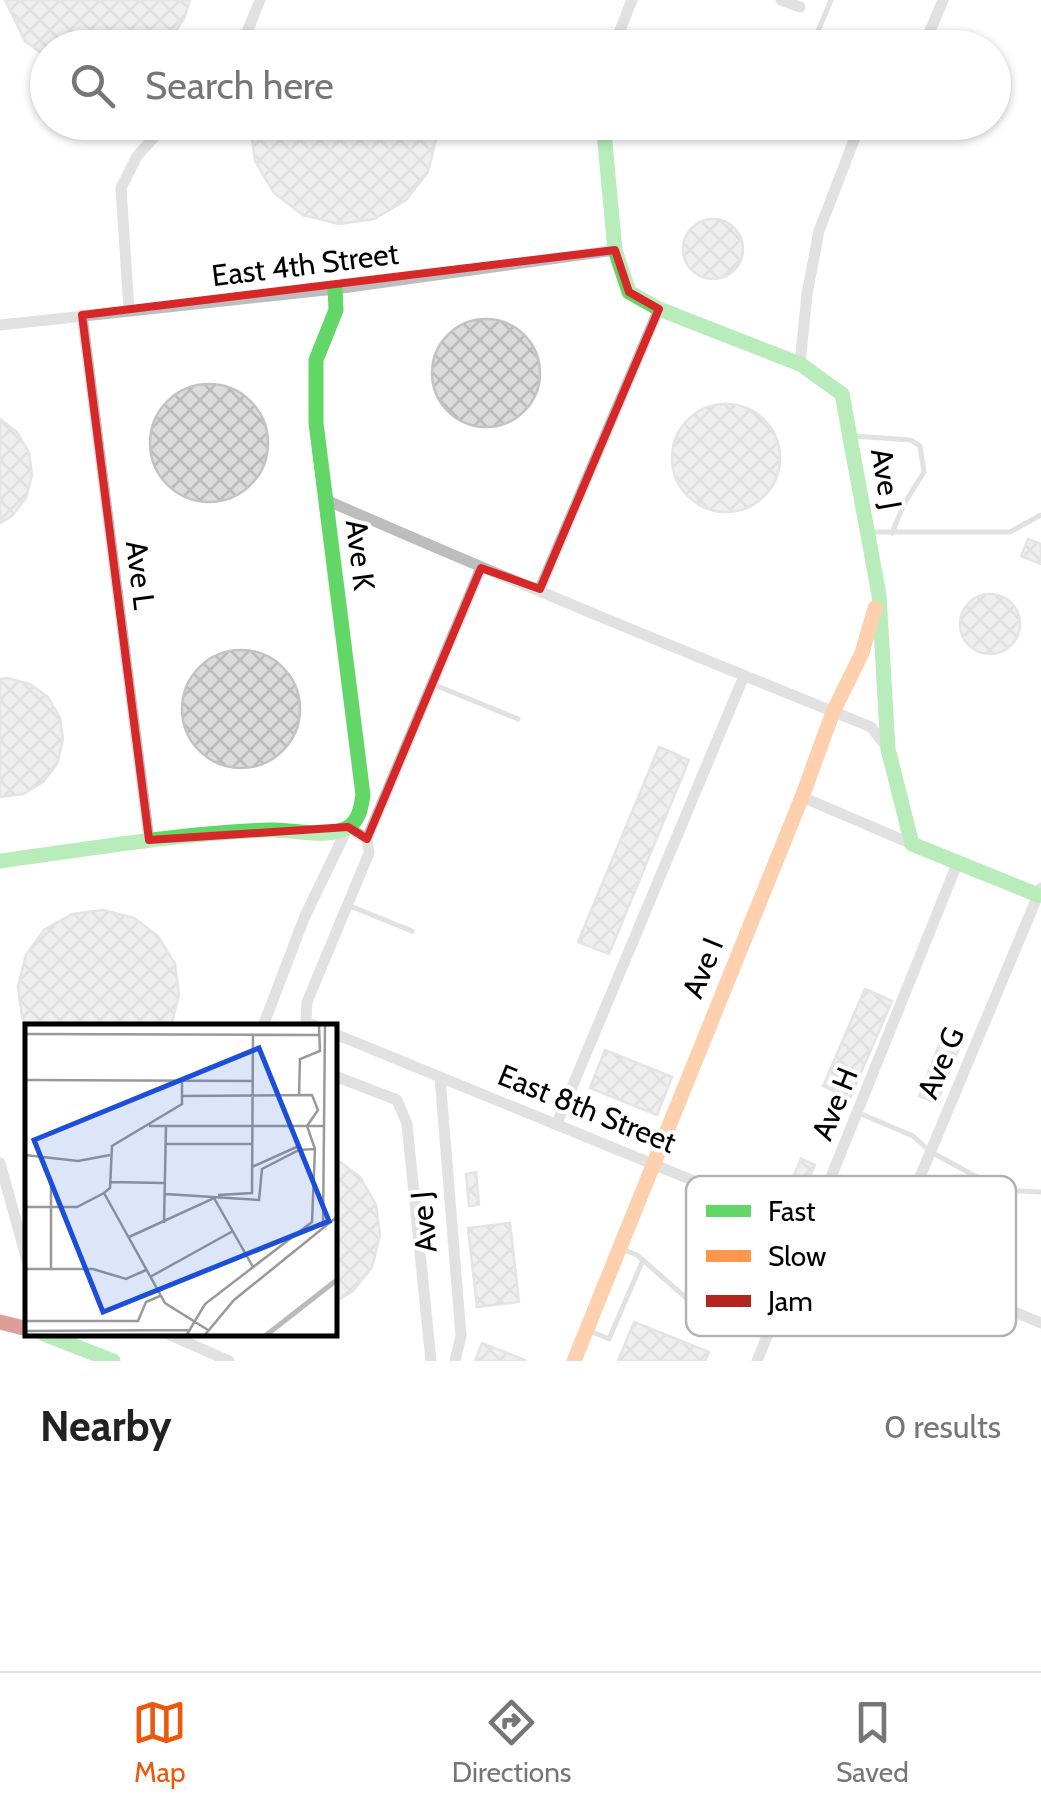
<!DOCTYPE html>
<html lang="en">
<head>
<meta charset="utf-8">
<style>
	:root { --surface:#fff; --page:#f2f2f2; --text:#222; --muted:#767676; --line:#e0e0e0; --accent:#ea580c }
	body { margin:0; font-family:Cabin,sans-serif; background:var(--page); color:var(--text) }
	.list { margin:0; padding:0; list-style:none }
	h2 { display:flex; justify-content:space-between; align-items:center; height:130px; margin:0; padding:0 40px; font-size:42px }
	h2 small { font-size:32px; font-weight:400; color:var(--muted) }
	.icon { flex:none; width:55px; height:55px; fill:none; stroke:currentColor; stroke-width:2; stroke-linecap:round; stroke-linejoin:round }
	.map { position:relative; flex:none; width:1041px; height:1361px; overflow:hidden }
	.search { position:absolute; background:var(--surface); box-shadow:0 2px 8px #0004; left:30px; right:30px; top:30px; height:110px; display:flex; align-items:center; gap:25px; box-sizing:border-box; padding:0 35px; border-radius:55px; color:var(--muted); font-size:38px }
	.sheet { height:310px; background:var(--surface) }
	nav { display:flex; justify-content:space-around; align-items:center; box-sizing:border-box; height:140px; border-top:2px solid var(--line); background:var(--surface); font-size:28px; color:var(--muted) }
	nav a { display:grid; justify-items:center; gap:5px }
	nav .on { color:var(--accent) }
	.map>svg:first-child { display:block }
</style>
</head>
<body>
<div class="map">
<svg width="1041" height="1361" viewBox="0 0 1041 1361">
	<defs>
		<pattern id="building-cross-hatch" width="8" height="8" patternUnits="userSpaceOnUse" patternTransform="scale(2.5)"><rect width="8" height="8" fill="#dbdbdb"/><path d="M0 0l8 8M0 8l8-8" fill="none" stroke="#bababa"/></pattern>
	</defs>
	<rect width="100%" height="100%" fill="#fff"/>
	<path fill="url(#building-cross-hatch)" stroke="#c3c3c3" stroke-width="2.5" d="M 5,0 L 190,0 L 184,19 L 163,48 L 48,48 L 48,58 L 25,41 Z
		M 349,37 L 378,44 L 378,48 L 314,48 L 313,42 Z
		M 250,122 L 436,122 L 437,135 L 428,172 L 406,200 L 374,219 L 339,224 L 303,215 L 274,193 L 255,161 Z
		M683 249a30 30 0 1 1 60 0a30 30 0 1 1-60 0Z
		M432 373a54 54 0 1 1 108 0a54 54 0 1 1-108 0Z
		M150 443a59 59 0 1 1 118 0a59 59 0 1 1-118 0Z
		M672 458a54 54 0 1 1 108 0a54 54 0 1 1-108 0Z
		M 0,419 L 17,432 L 29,453 L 32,475 L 26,498 L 12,516 L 0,523 Z
		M 1028,539 L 1041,544 L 1041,564 L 1021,556 Z
		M960 624a30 30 0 1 1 60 0a30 30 0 1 1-60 0Z
		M182 709a59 59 0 1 1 118 0a59 59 0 1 1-118 0Z
		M 7,678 L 30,684 L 48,697 L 60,718 L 63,740 L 57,764 L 43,782 L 23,794 L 0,797 L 0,679 Z
		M 659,747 L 689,760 L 609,954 L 578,942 Z
		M 103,910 L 134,918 L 158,936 L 175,964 L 179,995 L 171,1026 L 27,1026 L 22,1017 L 18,986 L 26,955 L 44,930 L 72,914 Z
		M 865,989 L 892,1001 L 850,1098 L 823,1086 Z
		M 942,1038 L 960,1046 L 937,1103 L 919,1096 Z
		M 605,1050 L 672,1077 L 657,1115 L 590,1088 Z
		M 335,1158 L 360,1177 L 376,1205 L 380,1235 L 372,1267 L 353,1291 L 335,1302 Z
		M 801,1159 L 815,1165 L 797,1207 L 783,1201 Z
		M 476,1172 L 479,1205 L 469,1206 L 466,1174 Z
		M 510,1223 L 519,1302 L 477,1307 L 468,1228 Z
		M 634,1322 L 709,1352 L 705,1361 L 618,1361 Z
		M 482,1343 L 525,1360 L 525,1361 L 475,1361 Z"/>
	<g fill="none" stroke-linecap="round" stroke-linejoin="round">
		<path stroke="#bdbdbd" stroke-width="5" d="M 811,48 L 831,0
			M 827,122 L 856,135
			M 853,436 L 911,440 L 920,446 L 924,472 L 904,504 L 892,533
			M 870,532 L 1010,532 L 1041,515
			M 435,685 L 518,719
			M 350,906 L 412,931
			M 859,1113 L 913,1136 L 931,1152 L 1001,1190 L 1041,1192
			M 622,1249 L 637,1255 L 692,1303 L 766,1331
			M 590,1331 L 609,1339 L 643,1260"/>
		<path stroke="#bdbdbd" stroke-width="11" d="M 781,0 L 800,7
			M 235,48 L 245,37 L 260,0
			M 613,48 L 632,0
			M 923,48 L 943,0
			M 129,310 L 121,188 L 137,156 L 168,122
			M 82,315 L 149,840
			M 0,325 L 335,289 L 615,250
			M 800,364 L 807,294 L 819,231 L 861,122
			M 326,500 C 506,579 688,653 871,727 L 888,749
			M 540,589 L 659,309
			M 802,797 L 912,844
			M 263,1026 L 305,916 L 348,827 L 367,839 L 481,568
			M 316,1026 L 306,1022 L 307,1002 L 369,853 L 367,839
			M 335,1034 L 1041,1323
			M 335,1076 L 397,1100 L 407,1124 L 431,1361
			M 440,1077 L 461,1336 L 455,1361
			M 557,1123 L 744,676
			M 0,1163 L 28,1264
			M 886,1258 L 1041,888
			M 168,1334 L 229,1361
			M 757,1361 L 957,864"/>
		<path stroke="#63d668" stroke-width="15" d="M 603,122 L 615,250 L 629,292 L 659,309 L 800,364 L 842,394 L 879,595 L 888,749 L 912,844 L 1038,895
			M 0,861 C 89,849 179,833 270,830 C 293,829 325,839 347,828 C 359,821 361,808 363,795 L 316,423 L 316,360 L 336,310 L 335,289
			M 44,1334 L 113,1361"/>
		<path stroke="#ff974d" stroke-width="15" d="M 574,1361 L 802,797 L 833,712 L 862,653 L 875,608"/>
		<path stroke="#b3261e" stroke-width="15" d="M 0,1322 L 28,1329"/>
	</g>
	<path d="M0 0H1041V1361H0ZM 615,250 L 629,292 L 659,309 L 540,589 L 481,568 L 367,839 L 348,827 L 149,840 L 82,315 Z" fill="#fff" fill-opacity=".55" fill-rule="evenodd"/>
	<path fill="none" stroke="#d62828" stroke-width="8" stroke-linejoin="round" d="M 615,250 L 629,292 L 659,309 L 540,589 L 481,568 L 367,839 L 348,827 L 149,840 L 82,315 Z"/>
	<g text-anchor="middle" stroke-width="8" stroke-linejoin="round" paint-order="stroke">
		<g font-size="30" fill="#000" stroke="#fff">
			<text transform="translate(305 265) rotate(-7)" y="10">East 4th Street</text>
			<text transform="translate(886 479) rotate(80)" y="10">Ave J</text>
			<text transform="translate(360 555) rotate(83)" y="10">Ave K</text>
			<text transform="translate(140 575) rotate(83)" y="10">Ave L</text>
			<text transform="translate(703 968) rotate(-68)" y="10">Ave I</text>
			<text transform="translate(941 1063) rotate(-67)" y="10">Ave G</text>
			<text transform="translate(835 1104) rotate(-68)" y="10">Ave H</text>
			<text transform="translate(587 1109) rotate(22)" y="10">East 8th Street</text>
			<text transform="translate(424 1222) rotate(-95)" y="10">Ave J</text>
		</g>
	</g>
	<g transform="translate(25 1024)">
		<rect width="312" height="312" fill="#fff"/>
		<path fill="none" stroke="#bababa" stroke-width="5" d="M 240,312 L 313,255"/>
		<path fill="none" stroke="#999" stroke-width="2.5" d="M 0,10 L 295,11M 0,56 L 227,57M 157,72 L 287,71 L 293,86 L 282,102 L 290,125 L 287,198 L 180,280 L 161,312M 274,72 L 275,35 L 295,27 L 294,1M 124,102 L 298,102M 141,120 L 227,120M 0,131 L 53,137 L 85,131M 227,143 L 276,121M 26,155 L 26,245M 85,158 L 139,159M 79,169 L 140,279 L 183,306M 140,170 L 234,176 L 237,145 L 274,126 L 290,125M 193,171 L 227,169 L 228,11M 0,183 L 52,183 L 79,169 L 85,164 L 87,122 L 157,80 L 157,56M 139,199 L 141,102M 298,204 L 300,1M 104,213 L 189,174 L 228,243M 0,245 L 68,245 L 101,255 L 121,246M 125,253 L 208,207M 0,297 L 113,297 L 121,278 L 135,272M 0,307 L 164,306M 179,312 L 209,276 L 313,192"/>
		<path fill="#1d4ed8" fill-opacity="0.15" stroke="#1d4ed8" stroke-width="5" d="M 234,24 L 304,197 L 78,288 L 9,116 Z"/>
		<rect width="312" height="312" fill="none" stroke="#000" stroke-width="5"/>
	</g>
	<rect x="686" y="1176" width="330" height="160" rx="15" fill="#fff" stroke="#b2b2b2" stroke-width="2.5"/>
	<rect x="706" y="1205" width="45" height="12" fill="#63d668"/>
	<rect x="706" y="1250" width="45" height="12" fill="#ff974d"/>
	<rect x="706" y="1295" width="45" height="12" fill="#b3261e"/>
	<g font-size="28" fill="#000">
		<text x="768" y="1221">Fast</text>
		<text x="768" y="1266">Slow</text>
		<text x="768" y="1311">Jam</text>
	</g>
</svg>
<div class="search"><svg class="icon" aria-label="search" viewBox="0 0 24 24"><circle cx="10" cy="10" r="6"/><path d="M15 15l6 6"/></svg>Search here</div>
</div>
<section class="sheet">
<h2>Nearby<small>0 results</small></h2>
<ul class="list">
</ul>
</section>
<nav>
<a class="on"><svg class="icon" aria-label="map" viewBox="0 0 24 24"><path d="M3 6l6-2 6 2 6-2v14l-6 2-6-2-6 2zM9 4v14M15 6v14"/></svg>Map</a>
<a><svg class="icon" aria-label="directions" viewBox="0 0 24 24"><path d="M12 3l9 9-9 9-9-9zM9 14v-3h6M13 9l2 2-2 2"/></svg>Directions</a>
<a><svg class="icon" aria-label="saved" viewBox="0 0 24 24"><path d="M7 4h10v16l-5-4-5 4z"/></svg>Saved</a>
</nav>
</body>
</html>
